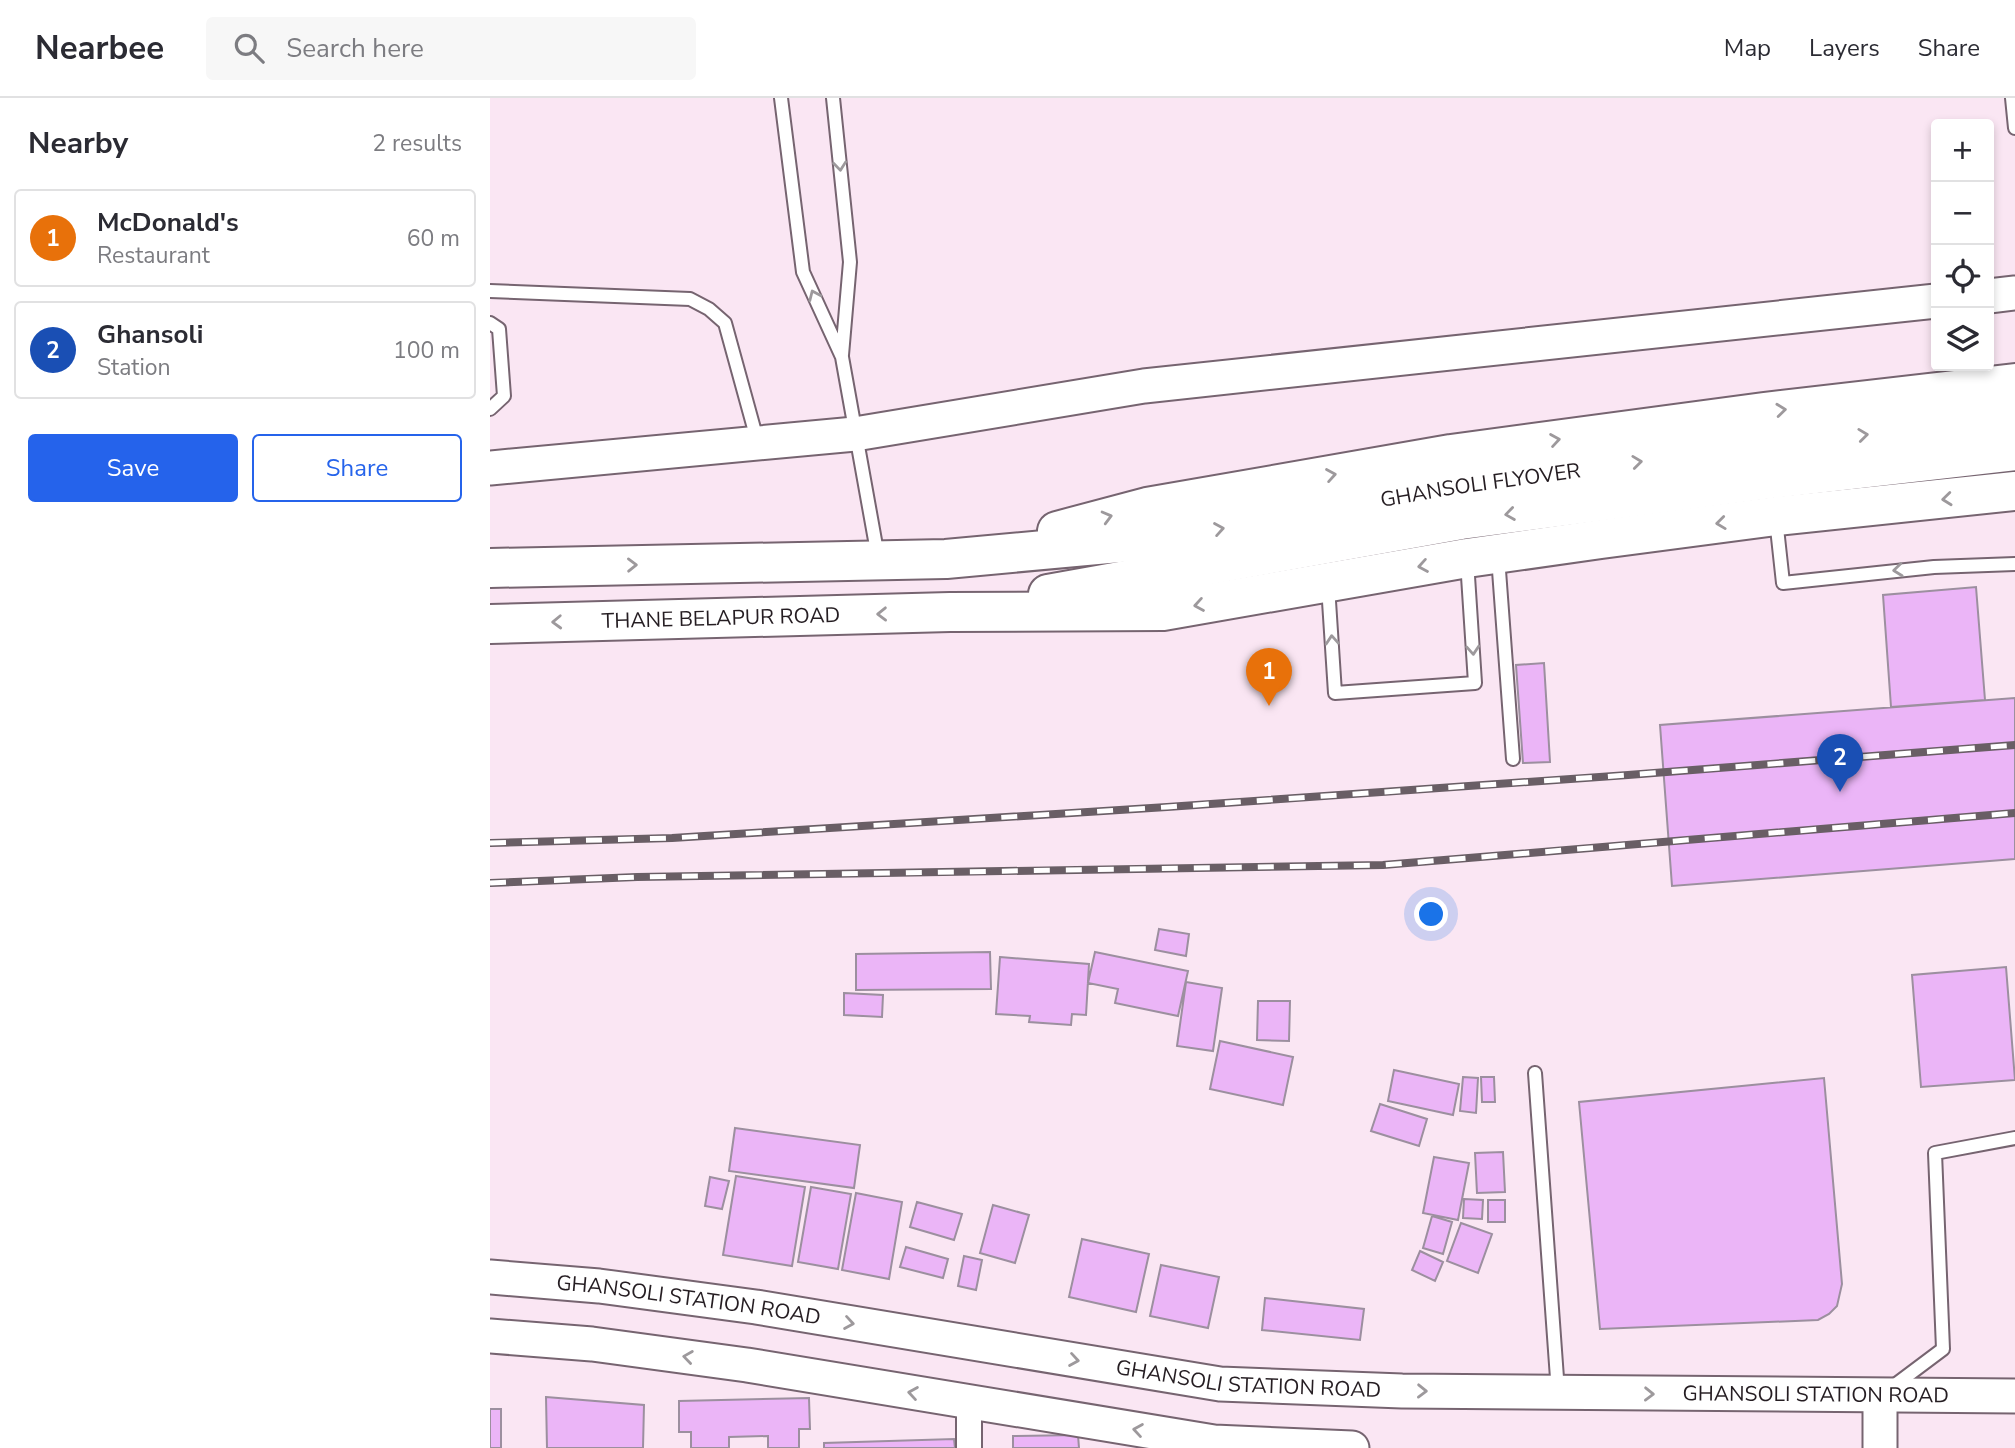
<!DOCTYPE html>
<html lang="en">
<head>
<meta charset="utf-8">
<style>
	:root { --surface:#fff; --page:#f7f7f7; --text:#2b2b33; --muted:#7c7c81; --line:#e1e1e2; --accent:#2563eb }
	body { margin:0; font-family:"Nunito Sans",sans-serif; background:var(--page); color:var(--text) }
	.controls { position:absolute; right:21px; top:21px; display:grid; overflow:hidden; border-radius:7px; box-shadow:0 4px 10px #0003 }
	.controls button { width:63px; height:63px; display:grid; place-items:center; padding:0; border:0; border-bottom:2px solid var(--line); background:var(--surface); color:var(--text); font:35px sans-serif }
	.you { position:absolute; left:942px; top:817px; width:24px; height:24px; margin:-18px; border:5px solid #fff; border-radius:50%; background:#1a73e8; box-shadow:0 0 0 10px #1a73e833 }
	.badge { display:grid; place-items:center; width:46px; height:46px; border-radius:50%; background:var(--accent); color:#fff; font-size:23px; font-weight:700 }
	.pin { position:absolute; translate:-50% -58px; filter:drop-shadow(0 2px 4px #0008) }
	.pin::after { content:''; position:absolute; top:37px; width:24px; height:21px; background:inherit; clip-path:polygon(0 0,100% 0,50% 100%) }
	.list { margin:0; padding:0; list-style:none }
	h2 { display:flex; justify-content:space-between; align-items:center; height:91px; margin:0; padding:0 28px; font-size:30px }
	h2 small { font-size:23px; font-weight:400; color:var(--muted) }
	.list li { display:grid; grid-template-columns:46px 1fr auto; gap:21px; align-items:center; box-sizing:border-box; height:98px; margin:0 14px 14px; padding:0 14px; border:2px solid var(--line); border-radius:7px }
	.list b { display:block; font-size:26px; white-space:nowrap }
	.list p { margin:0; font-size:23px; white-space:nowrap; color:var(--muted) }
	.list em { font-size:23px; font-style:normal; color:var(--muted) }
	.actions { display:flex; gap:14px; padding:21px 28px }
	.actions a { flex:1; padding:16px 0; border:2px solid var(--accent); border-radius:7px; text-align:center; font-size:24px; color:var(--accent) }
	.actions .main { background:var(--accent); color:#fff }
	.icon { flex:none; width:38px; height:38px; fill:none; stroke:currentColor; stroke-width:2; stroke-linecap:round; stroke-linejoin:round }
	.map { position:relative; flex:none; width:1525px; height:1350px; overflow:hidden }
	header { display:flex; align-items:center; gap:42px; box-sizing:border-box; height:98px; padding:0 35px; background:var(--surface); border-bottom:2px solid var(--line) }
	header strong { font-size:33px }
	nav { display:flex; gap:38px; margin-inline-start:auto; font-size:24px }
	.search { width:490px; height:63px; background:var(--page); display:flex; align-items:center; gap:18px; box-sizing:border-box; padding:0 24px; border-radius:7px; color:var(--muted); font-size:26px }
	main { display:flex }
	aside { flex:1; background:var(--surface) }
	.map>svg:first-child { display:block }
</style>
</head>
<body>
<header>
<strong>Nearbee</strong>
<div class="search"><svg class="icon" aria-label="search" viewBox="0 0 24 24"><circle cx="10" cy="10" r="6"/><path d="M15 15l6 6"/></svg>Search here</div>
<nav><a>Map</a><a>Layers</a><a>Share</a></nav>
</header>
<main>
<aside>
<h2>Nearby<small>2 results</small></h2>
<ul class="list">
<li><span class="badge" style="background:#e8710a">1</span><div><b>McDonald's</b><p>Restaurant</p></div><em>60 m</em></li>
<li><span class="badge" style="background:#1a4fb4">2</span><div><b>Ghansoli</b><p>Station</p></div><em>100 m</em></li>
</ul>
<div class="actions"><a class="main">Save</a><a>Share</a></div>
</aside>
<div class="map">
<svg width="1525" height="1350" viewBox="0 0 1525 1350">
	<rect width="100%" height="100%" fill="#fae6f3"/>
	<path fill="#ebb5f7" stroke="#9c8f9f" stroke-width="2" d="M 1486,489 L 1495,602 L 1401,609 L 1393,497 Z
		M 1054,565 L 1060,664 L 1033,665 L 1026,567 Z
		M 1525,600 L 1525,761 L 1182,788 L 1170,627 Z
		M 669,831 L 699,836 L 696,858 L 665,852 Z
		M 500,854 L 501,891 L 366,892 L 366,856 Z
		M 605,854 L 698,873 L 688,918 L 625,905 L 628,891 L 598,885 Z
		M 510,859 L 599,866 L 596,917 L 582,916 L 581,927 L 539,924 L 540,918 L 506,916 Z
		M 1516,869 L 1525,982 L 1431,989 L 1422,877 Z
		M 696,884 L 732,890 L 723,953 L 687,948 Z
		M 354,895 L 393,897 L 392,919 L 354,917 Z
		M 768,903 L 800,903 L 799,943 L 767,942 Z
		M 730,943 L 803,959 L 793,1007 L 720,991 Z
		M 904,972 L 969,986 L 963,1017 L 898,1003 Z
		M 973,979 L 988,980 L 986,1015 L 970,1013 Z
		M 991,979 L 1004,979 L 1005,1004 L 992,1004 Z
		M 1334,980 L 1352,1186 L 1347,1208 L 1339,1216 L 1328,1222 L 1110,1231 L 1089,1004 Z
		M 890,1006 L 937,1021 L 929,1048 L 881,1033 Z
		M 245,1030 L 370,1047 L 364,1090 L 239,1073 Z
		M 1013,1054 L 1015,1094 L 987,1095 L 985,1055 Z
		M 944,1059 L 979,1065 L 968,1122 L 933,1115 Z
		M 246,1078 L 315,1089 L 302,1168 L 233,1157 Z
		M 220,1079 L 239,1083 L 232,1111 L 215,1108 Z
		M 321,1089 L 361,1096 L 348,1171 L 308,1164 Z
		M 366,1095 L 412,1104 L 399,1181 L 352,1172 Z
		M 974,1101 L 993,1102 L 992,1121 L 973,1120 Z
		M 998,1102 L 1015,1102 L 1015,1124 L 998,1124 Z
		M 427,1104 L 472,1116 L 464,1142 L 420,1129 Z
		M 503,1107 L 539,1117 L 525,1165 L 490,1155 Z
		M 942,1118 L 962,1124 L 953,1156 L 933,1150 Z
		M 971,1125 L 1002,1136 L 988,1175 L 957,1163 Z
		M 592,1141 L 659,1156 L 646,1214 L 579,1199 Z
		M 416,1149 L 458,1161 L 453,1180 L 410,1169 Z
		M 930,1153 L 953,1164 L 945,1183 L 922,1172 Z
		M 474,1158 L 492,1162 L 486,1192 L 468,1188 Z
		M 671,1167 L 729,1179 L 718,1230 L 660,1218 Z
		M 775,1200 L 874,1211 L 870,1242 L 772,1232 Z
		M 56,1299 L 154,1307 L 153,1350 L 57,1350 Z
		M 319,1300 L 320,1331 L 309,1331 L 309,1350 L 278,1350 L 278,1338 L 239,1339 L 239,1350 L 201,1350 L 201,1334 L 189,1334 L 189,1303 Z
		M 0,1311 L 11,1311 L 11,1350 L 0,1350 Z
		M 588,1337 L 589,1350 L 523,1350 L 523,1338 Z
		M 464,1341 L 465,1350 L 334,1350 L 334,1345 Z"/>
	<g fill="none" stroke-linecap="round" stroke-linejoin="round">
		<g stroke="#766470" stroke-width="16">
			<path id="lane" d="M 291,0 L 313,174 L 352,259 L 388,459
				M 343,0 L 360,164 L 352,257
				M 1522,0 L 1525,30
				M 0,193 L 200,201 L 219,211 L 235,225 L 268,345
				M 0,225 L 9,231 L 14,298 L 0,311
				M 1286,421 L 1293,485 L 1444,469 L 1525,466
				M 1008,459 L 1023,661
				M 838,488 L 845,595 L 985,585 L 977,463
				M 1045,975 L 1068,1294
				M 1401,1290 L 1453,1251 L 1445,1055 L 1525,1040"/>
		</g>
		<g stroke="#766470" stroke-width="28">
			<path id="street" d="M 479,1350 L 479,1304"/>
		</g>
		<g stroke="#766470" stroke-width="37">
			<g id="secondary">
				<path d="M 1499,198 L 1525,195"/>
				<path d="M 0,370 L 365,336 L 654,288 L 1446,203"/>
				<path id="s1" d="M 0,1179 L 109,1188 L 266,1209 L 730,1286 L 912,1293 L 1525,1298"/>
				<path d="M 0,1238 L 102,1246 L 257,1267 L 724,1344 L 862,1350"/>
				<path d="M 1390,1350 L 1390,1298"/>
			</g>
		</g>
		<g stroke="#766470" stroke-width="42">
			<g id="primary">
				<path d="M 567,433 L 657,409 L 961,356 L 1274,314 L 1525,285"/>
				<path id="s2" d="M 0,470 L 456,461 L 662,442 L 966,389 L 1278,347 L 1525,319"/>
				<path d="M 558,496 L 971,422 L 1282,381 L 1525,353"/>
				<path id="s3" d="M 0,526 L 460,514 L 673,513 L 977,460 L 1111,441 L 1286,418 L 1525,393"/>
			</g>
		</g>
		<use href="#lane" stroke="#fff" stroke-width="12"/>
		<use href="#street" stroke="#fff" stroke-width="24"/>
		<use href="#secondary" stroke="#fff" stroke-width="33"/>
		<use href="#primary" stroke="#fff" stroke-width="38"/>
		<g stroke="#695e65" stroke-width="8">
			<path id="rail" d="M 0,745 L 182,740 L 677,709 L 1138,677 L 1525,647
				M 0,785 L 147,779 L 893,767 L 1525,715"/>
		</g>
		<use href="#rail" stroke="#fff" stroke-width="5" stroke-dasharray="16" stroke-linecap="butt"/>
	</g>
	<defs><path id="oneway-chevron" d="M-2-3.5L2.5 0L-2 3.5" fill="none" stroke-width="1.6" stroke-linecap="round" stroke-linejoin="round" transform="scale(1.75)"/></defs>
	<g stroke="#9d999c">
		<use href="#oneway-chevron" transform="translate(350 68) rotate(84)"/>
		<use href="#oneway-chevron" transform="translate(324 197) rotate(-114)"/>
		<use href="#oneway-chevron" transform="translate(1291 312) rotate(-6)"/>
		<use href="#oneway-chevron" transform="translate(1373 337) rotate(-7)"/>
		<use href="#oneway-chevron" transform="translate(1065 342) rotate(-9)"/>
		<use href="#oneway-chevron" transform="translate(1147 364) rotate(-7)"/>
		<use href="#oneway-chevron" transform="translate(841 377) rotate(-10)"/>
		<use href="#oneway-chevron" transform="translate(1457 401) rotate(174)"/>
		<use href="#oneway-chevron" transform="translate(1020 416) rotate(172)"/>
		<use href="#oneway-chevron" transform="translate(617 419) rotate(-15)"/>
		<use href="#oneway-chevron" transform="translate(1231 425) rotate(173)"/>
		<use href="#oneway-chevron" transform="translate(729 431) rotate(-10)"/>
		<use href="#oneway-chevron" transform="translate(142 467) rotate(-1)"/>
		<use href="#oneway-chevron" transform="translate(933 468) rotate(170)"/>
		<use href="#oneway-chevron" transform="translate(1408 472) rotate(174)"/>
		<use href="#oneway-chevron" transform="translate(709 507) rotate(170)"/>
		<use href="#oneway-chevron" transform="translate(392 516) rotate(179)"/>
		<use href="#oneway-chevron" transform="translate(67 524) rotate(178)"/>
		<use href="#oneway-chevron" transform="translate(842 542) rotate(-94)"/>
		<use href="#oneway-chevron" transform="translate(983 552) rotate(86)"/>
		<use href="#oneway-chevron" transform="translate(359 1225) rotate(9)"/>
		<use href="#oneway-chevron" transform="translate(198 1259) rotate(-172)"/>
		<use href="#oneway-chevron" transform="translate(584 1262) rotate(9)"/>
		<use href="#oneway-chevron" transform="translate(932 1293) rotate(1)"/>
		<use href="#oneway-chevron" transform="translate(423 1295) rotate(-171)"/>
		<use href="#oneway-chevron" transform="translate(1159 1296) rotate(1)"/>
		<use href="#oneway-chevron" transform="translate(648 1332) rotate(-171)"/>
	</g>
	<g text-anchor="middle" stroke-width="7" stroke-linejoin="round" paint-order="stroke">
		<g font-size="21" fill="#251d22" stroke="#fff">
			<text dy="7" stroke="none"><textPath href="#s2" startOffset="996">GHANSOLI FLYOVER</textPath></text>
			<text dy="7" stroke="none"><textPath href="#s3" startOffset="231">THANE BELAPUR ROAD</textPath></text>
			<text dy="7" stroke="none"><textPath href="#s1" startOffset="200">GHANSOLI STATION ROAD</textPath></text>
			<text dy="7" stroke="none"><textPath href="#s1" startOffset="766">GHANSOLI STATION ROAD</textPath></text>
			<text dy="7" stroke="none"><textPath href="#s1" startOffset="1334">GHANSOLI STATION ROAD</textPath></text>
		</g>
	</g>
</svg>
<div class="controls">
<button>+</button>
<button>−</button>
<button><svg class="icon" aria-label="locate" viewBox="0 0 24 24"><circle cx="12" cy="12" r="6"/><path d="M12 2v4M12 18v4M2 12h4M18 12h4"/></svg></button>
<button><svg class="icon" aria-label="layers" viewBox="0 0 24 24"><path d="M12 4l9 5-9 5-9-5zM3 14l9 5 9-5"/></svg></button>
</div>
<div class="you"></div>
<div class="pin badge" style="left:779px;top:608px;background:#e8710a">1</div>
<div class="pin badge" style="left:1350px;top:694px;background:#1a4fb4">2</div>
</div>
</main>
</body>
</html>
